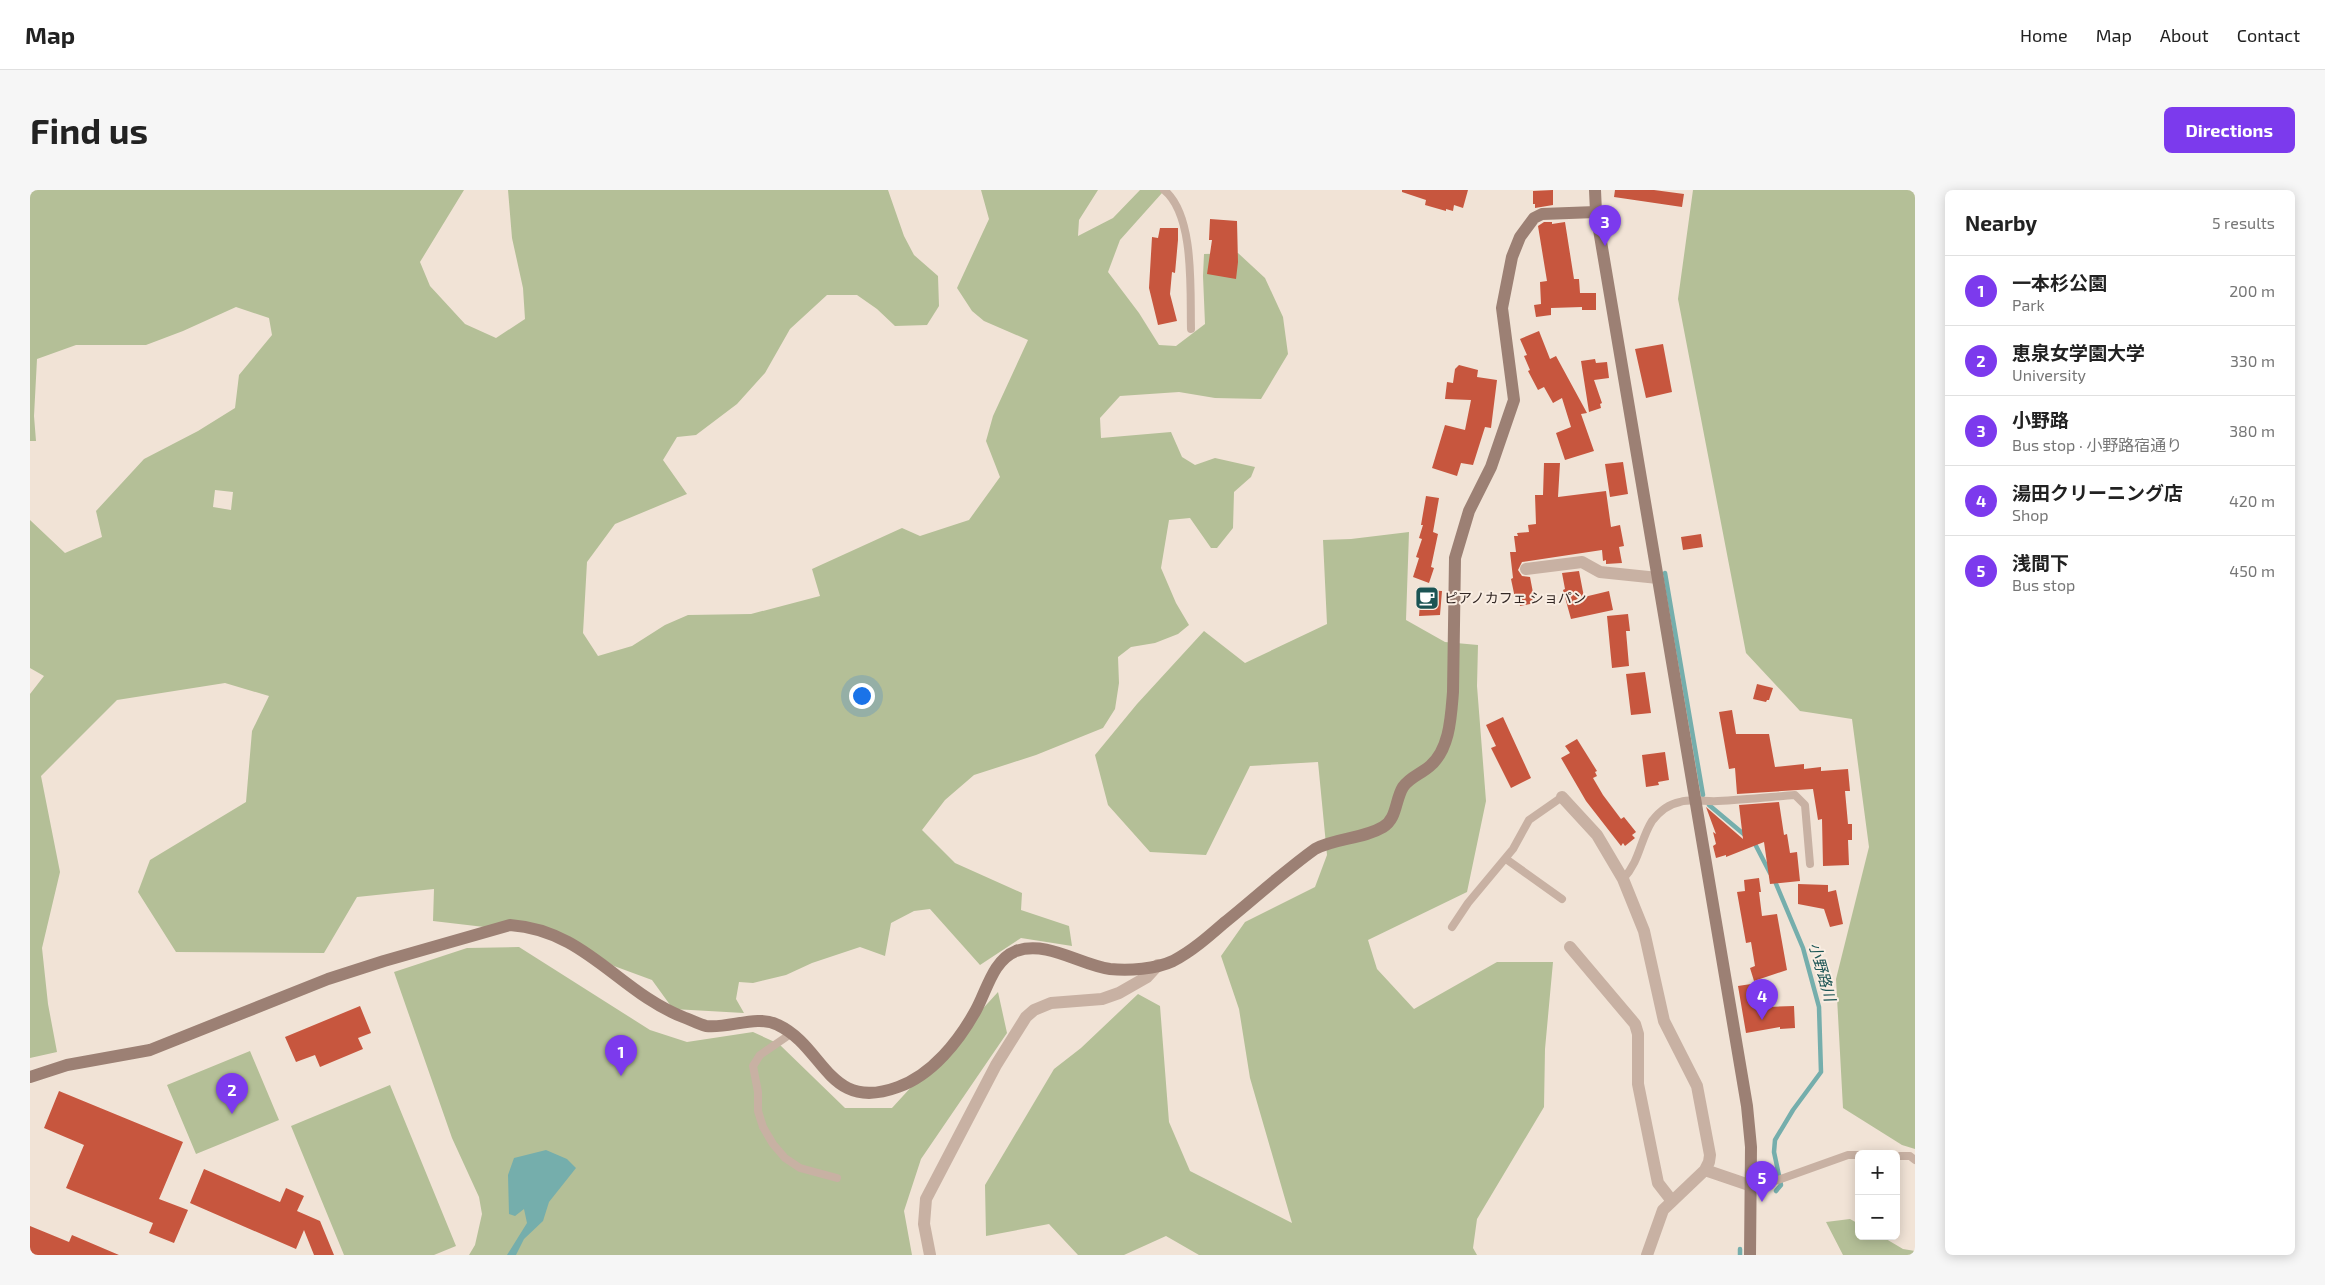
<!DOCTYPE html>
<html lang="en">
<head>
<meta charset="utf-8">
<style>
	:root { --surface:#fff; --page:#f6f6f6; --text:#222; --muted:#767676; --line:#e0e0e0; --accent:#7c3aed }
	body { margin:0; font-family:"Exo 2","Noto Sans JP",sans-serif; background:var(--page); color:var(--text) }
	.controls { position:absolute; right:15px; bottom:15px; display:grid; overflow:hidden; border-radius:8px; box-shadow:0 2px 12px #0003 }
	.controls button { width:45px; height:45px; display:grid; place-items:center; padding:0; border:0; border-bottom:1px solid var(--line); background:var(--surface); color:var(--text); font:25px sans-serif }
	.you { position:absolute; left:831px; top:505px; width:18px; height:18px; margin:-12px; border:4px solid #fff; border-radius:50%; background:#1a73e8; box-shadow:0 0 0 8px #1a73e833 }
	.badge { display:grid; place-items:center; width:32px; height:32px; border-radius:50%; background:var(--accent); color:#fff; font-size:16px; font-weight:700 }
	.pin { position:absolute; translate:-50% -41px; filter:drop-shadow(0 1px 2px #0008) }
	.pin::after { content:''; position:absolute; top:26px; width:18px; height:15px; background:inherit; clip-path:polygon(0 0,100% 0,50% 100%) }
	.list { margin:0; padding:0; list-style:none }
	h2 { display:flex; justify-content:space-between; align-items:center; height:65px; margin:0; padding:0 20px; font-size:21px }
	h2 small { font-size:16px; font-weight:400; color:var(--muted) }
	.list li { display:grid; grid-template-columns:32px 1fr auto; gap:15px; align-items:center; box-sizing:border-box; height:70px; padding:0 20px; border-top:1px solid var(--line) }
	.list b { display:block; font-size:19px; white-space:nowrap }
	.list p { margin:0; font-size:16px; white-space:nowrap; color:var(--muted) }
	.list em { font-size:16px; font-style:normal; color:var(--muted) }
	.map { position:relative; flex:none; width:1885px; height:1065px; overflow:hidden; border-radius:8px }
	header { display:flex; align-items:center; gap:30px; box-sizing:border-box; height:70px; padding:0 25px; background:var(--surface); border-bottom:1px solid var(--line) }
	header strong { font-size:24px }
	nav { display:flex; gap:28px; margin-inline-start:auto; font-size:18px }
	.intro { display:flex; align-items:center; justify-content:space-between; box-sizing:border-box; height:120px; padding:0 30px }
	h1 { margin:0; font-size:35px }
	.button { padding:12px 22px; border-radius:8px; background:var(--accent); color:#fff; font-size:18px; font-weight:700 }
	main { display:flex; gap:30px; padding:0 30px }
	aside { flex:1; background:var(--surface); border-radius:8px; box-shadow:0 2px 12px #0003 }
	.map>svg:first-child { display:block }
</style>
</head>
<body>
<header>
<strong>Map</strong>
<nav><a>Home</a><a>Map</a><a>About</a><a>Contact</a></nav>
</header>
<div class="intro"><h1>Find us</h1><a class="button">Directions</a></div>
<main>
<div class="map">
<svg width="1885" height="1065" viewBox="0 0 1885 1065">
	<rect width="100%" height="100%" fill="#f1e3d6"/>
	<path fill="#b4bf97" fill-rule="evenodd" d="M 0,0 L 434,0 L 390,72 L 400,96 L 435,134 L 466,148 L 495,129 L 493,98 L 482,48 L 478,0 L 858,0 L 874,46 L 884,65 L 908,86 L 909,116 L 897,135 L 865,136 L 847,119 L 827,105 L 797,105 L 760,139 L 735,183 L 707,214 L 666,245 L 647,247 L 633,270 L 657,304 L 585,334 L 557,372 L 553,443 L 568,466 L 602,456 L 635,435 L 658,425 L 721,424 L 790,406 L 782,379 L 872,338 L 890,346 L 939,330 L 970,287 L 956,251 L 963,226 L 998,150 L 954,131 L 942,121 L 927,98 L 959,29 L 951,0 L 1068,0 L 1049,30 L 1048,46 L 1083,28 L 1110,0 L 1139,0 L 1132,3 L 1090,50 L 1078,82 L 1109,123 L 1129,155 L 1146,156 L 1175,134 L 1173,86 L 1174,64 L 1208,63 L 1235,88 L 1253,127 L 1258,164 L 1231,209 L 1185,208 L 1149,202 L 1090,206 L 1070,228 L 1071,248 L 1141,242 L 1152,267 L 1165,275 L 1185,268 L 1225,277 L 1221,287 L 1204,302 L 1203,338 L 1187,358 L 1181,358 L 1160,328 L 1139,330 L 1131,378 L 1146,413 L 1159,435 L 1148,444 L 1125,453 L 1101,457 L 1088,467 L 1089,493 L 1085,519 L 1073,538 L 1006,565 L 944,585 L 915,610 L 892,640 L 925,673 L 992,703 L 991,720 L 1039,736 L 1042,756 L 991,748 L 950,775 L 900,719 L 884,721 L 861,733 L 855,766 L 830,757 L 782,773 L 756,785 L 723,793 L 709,792 L 706,809 L 714,823 L 643,819 L 622,790 L 584,776 L 540,747 L 403,731 L 404,699 L 327,707 L 294,763 L 146,762 L 108,702 L 120,670 L 216,612 L 222,541 L 239,506 L 195,493 L 87,510 L 11,586 L 30,682 L 12,758 L 18,814 L 27,862 L 0,868 L 0,504 L 14,486 L 0,478 L 0,330 L 35,363 L 72,347 L 66,321 L 114,269 L 168,241 L 205,218 L 209,185 L 242,145 L 239,128 L 206,117 L 153,141 L 116,155 L 46,155 L 7,169 L 4,226 L 6,251 L 0,251 ZM 185,300 L 203,302 L 201,320 L 183,317 Z
		M 1663,0 L 1885,0 L 1885,959 L 1872,955 L 1813,918 L 1806,789 L 1839,657 L 1822,529 L 1770,521 L 1716,463 L 1648,109 Z
		M 1379,342 L 1376,430 L 1415,452 L 1448,455 L 1447,496 L 1456,611 L 1437,702 L 1338,750 L 1347,779 L 1384,819 L 1467,772 L 1523,772 L 1515,859 L 1514,917 L 1447,1029 L 1443,1058 L 1447,1065 L 1169,1065 L 1136,1046 L 1094,1065 L 1048,1065 L 1019,1034 L 956,1046 L 955,995 L 1024,879 L 1051,858 L 1108,804 L 1130,816 L 1139,932 L 1160,981 L 1262,1033 L 1220,888 L 1209,819 L 1191,766 L 1215,732 L 1285,697 L 1297,665 L 1288,572 L 1220,576 L 1176,665 L 1120,662 L 1078,615 L 1065,565 L 1107,514 L 1174,441 L 1215,473 L 1297,434 L 1293,350 L 1321,349 Z
		M 489,757 L 620,840 L 657,852 L 723,842 L 749,854 L 815,918 L 862,918 L 968,802 L 977,843 L 891,969 L 874,1021 L 882,1065 L 439,1065 L 445,1055 L 452,1024 L 449,1007 L 422,948 L 364,782 L 437,758 Z
		M 220,861 L 249,930 L 166,964 L 137,895 Z
		M 360,895 L 426,1056 L 404,1065 L 314,1065 L 261,936 Z
		M 1820,1029 L 1829,1034 L 1829,1046 L 1851,1046 L 1873,1059 L 1885,1061 L 1885,1065 L 1813,1065 L 1796,1032 Z"/>
	<path fill="#75aeac" d="M 516,960 L 537,969 L 546,978 L 519,1012 L 513,1031 L 494,1049 L 486,1065 L 477,1065 L 497,1033 L 494,1019 L 485,1026 L 479,1024 L 478,985 L 484,968 Z"/>
	<g fill="none" stroke-linecap="round" stroke-linejoin="round">
		<path stroke="#75aeac" stroke-width="4.5" d="M 1635,383 L 1673,605
			M 1679,615 L 1716,646
			M 1724,652 L 1740,683
			M 1744,689 L 1773,758 L 1789,817 L 1791,882 L 1763,920 L 1745,950 L 1744,962 L 1751,995 L 1746,1001
			M 1710,1059 L 1710,1065"/>
	</g>
	<path fill="#c7563e" d="M 1372,0 L 1438,0 L 1433,18 L 1424,15 L 1423,21 L 1416,19 L 1416,21 L 1395,15 L 1396,10 L 1372,2 Z
		M 1523,0 L 1523,15 L 1505,18 L 1505,14 L 1503,14 L 1503,1 Z
		M 1585,0 L 1624,0 L 1654,4 L 1652,17 L 1584,7 Z
		M 1180,29 L 1207,31 L 1208,72 L 1206,89 L 1177,84 L 1182,50 L 1179,50 Z
		M 1514,32 L 1522,32 L 1522,34 L 1535,32 L 1544,89 L 1549,89 L 1550,103 L 1566,103 L 1566,120 L 1552,120 L 1552,117 L 1521,118 L 1521,125 L 1506,127 L 1504,115 L 1511,114 L 1510,92 L 1517,91 L 1508,36 Z
		M 1130,38 L 1148,38 L 1148,50 L 1145,83 L 1142,82 L 1140,104 L 1147,131 L 1128,135 L 1119,98 L 1122,47 L 1128,48 Z
		M 1509,141 L 1520,169 L 1526,166 L 1557,223 L 1551,224 L 1564,261 L 1535,270 L 1526,243 L 1541,237 L 1532,208 L 1523,213 L 1514,197 L 1508,200 L 1498,181 L 1500,180 L 1494,166 L 1497,165 L 1490,149 Z
		M 1633,154 L 1642,202 L 1616,208 L 1605,159 Z
		M 1565,169 L 1566,173 L 1577,172 L 1579,188 L 1564,190 L 1572,213 L 1570,214 L 1571,218 L 1559,222 L 1551,171 Z
		M 1429,175 L 1448,180 L 1447,187 L 1467,190 L 1461,238 L 1455,237 L 1443,275 L 1431,273 L 1427,286 L 1402,278 L 1415,235 L 1435,240 L 1441,210 L 1415,209 L 1417,192 L 1423,193 L 1425,179 Z
		M 1593,272 L 1598,304 L 1580,307 L 1575,274 Z
		M 1514,273 L 1530,273 L 1528,307 L 1576,301 L 1581,337 L 1590,335 L 1594,356 L 1589,357 L 1592,373 L 1576,374 L 1576,370 L 1573,371 L 1572,360 L 1492,372 L 1488,380 L 1492,386 L 1500,387 L 1505,413 L 1490,416 L 1489,408 L 1485,408 L 1481,389 L 1483,388 L 1480,362 L 1486,362 L 1484,346 L 1488,346 L 1487,343 L 1499,342 L 1498,335 L 1506,334 L 1505,305 L 1513,305 Z
		M 1396,306 L 1409,308 L 1403,342 L 1408,344 L 1401,377 L 1404,378 L 1399,393 L 1383,387 L 1389,368 L 1386,367 L 1392,349 L 1389,348 L 1393,335 L 1391,335 Z
		M 1671,344 L 1673,357 L 1653,360 L 1651,347 Z
		M 1549,381 L 1554,407 L 1579,401 L 1583,420 L 1541,429 L 1533,400 L 1535,399 L 1532,383 Z
		M 1391,400 L 1412,401 L 1410,425 L 1389,426 Z
		M 1598,424 L 1600,441 L 1596,441 L 1599,476 L 1582,478 L 1577,426 Z
		M 1615,482 L 1621,523 L 1601,525 L 1596,484 Z
		M 1727,494 L 1743,498 L 1739,510 L 1737,510 L 1736,512 L 1723,509 Z
		M 1702,520 L 1706,544 L 1739,544 L 1745,577 L 1774,574 L 1774,579 L 1791,577 L 1791,581 L 1818,579 L 1820,601 L 1815,601 L 1818,634 L 1822,634 L 1822,650 L 1818,650 L 1819,675 L 1793,676 L 1792,629 L 1788,630 L 1783,599 L 1707,604 L 1705,578 L 1699,579 L 1689,522 Z
		M 1473,527 L 1501,588 L 1481,598 L 1461,558 L 1466,556 L 1456,535 Z
		M 1547,549 L 1567,581 L 1565,582 L 1567,586 L 1563,588 L 1573,605 L 1591,629 L 1594,627 L 1606,642 L 1602,645 L 1605,648 L 1595,656 L 1593,653 L 1591,656 L 1556,611 L 1531,568 L 1540,563 L 1535,556 Z
		M 1635,562 L 1639,590 L 1628,592 L 1629,595 L 1616,597 L 1612,565 Z
		M 1749,612 L 1754,645 L 1757,644 L 1760,663 L 1767,662 L 1770,691 L 1740,694 L 1734,652 L 1696,667 L 1696,665 L 1686,668 L 1683,656 L 1686,654 L 1683,642 L 1686,644 L 1676,617 L 1713,649 L 1709,615 Z
		M 1729,688 L 1731,702 L 1729,702 L 1732,726 L 1747,724 L 1757,780 L 1724,791 L 1720,778 L 1725,776 L 1721,752 L 1716,753 L 1707,702 L 1715,701 L 1714,690 Z
		M 1768,694 L 1798,695 L 1798,702 L 1806,700 L 1813,734 L 1800,737 L 1794,719 L 1768,714 Z
		M 1734,792 L 1738,817 L 1764,816 L 1765,838 L 1750,839 L 1750,837 L 1716,843 L 1708,796 Z
		M 330,816 L 341,843 L 328,848 L 333,859 L 290,877 L 285,865 L 266,872 L 255,847 Z
		M 29,901 L 153,952 L 129,1009 L 158,1020 L 144,1053 L 119,1043 L 123,1033 L 36,998 L 54,955 L 14,938 Z
		M 174,979 L 250,1012 L 256,998 L 274,1006 L 267,1021 L 290,1031 L 304,1065 L 284,1065 L 274,1040 L 266,1059 L 160,1013 Z
		M 0,1036 L 39,1052 L 42,1045 L 89,1065 L 0,1065 Z"/>
	<g fill="none" stroke-linecap="round" stroke-linejoin="round">
		<path stroke="#c8b1a3" stroke-width="8" d="M 1134,0 C 1165,25 1160,101 1161,139
			M 1476,669 L 1532,709
			M 1593,689 C 1610,671 1610,650 1622,631 C 1629,622 1639,614 1650,612 C 1663,608 1675,612 1688,611 C 1714,610 1740,607 1765,605 L 1775,615 L 1780,674
			M 1422,737 L 1438,713 L 1483,659 L 1499,630 L 1532,607
			M 762,843 L 730,865 L 723,876 L 728,902 L 728,921 L 733,937 L 743,954 L 755,968 L 770,978 L 807,988
			M 1866,966 L 1880,966 L 1885,970
			M 1722,996 L 1745,991 L 1818,965 L 1829,965"/>
		<path stroke="#c8b1a3" stroke-width="12" d="M 1496,379 L 1552,372 L 1570,382 L 1628,388
			M 1532,607 L 1567,645 L 1593,689 L 1614,741 L 1634,831 L 1667,896 L 1680,965 L 1679,972 L 1675,980
			M 1540,757 L 1605,834 L 1608,844 L 1608,894 L 1628,993 L 1642,1011
			M 900,1065 L 894,1034 L 896,1009 L 966,875 L 996,827 L 1004,820 L 1021,813 L 1072,809 L 1089,803 L 1117,787 L 1128,775
			M 1617,1065 L 1633,1020 L 1675,980 L 1722,996"/>
		<path stroke="#9c8074" stroke-width="12" d="M 1565,0 L 1566,22 L 1717,916 L 1721,957 L 1720,1065
			M 0,887 L 37,875 L 120,860 L 298,789 L 354,771 L 480,735 C 555,740 589,802 653,827 C 661,830 669,834 676,836 C 699,839 727,824 748,835 C 795,857 798,923 868,897 C 902,885 929,851 946,820 C 957,800 963,770 986,761 C 1017,750 1050,775 1080,779 C 1099,781 1126,779 1143,771 C 1162,761 1178,747 1194,733 C 1224,709 1253,682 1285,659 C 1306,648 1333,649 1353,637 C 1367,629 1365,610 1373,597 C 1380,587 1391,584 1400,576 C 1420,559 1421,526 1423,502 L 1425,368 L 1439,321 L 1461,277 L 1484,210 L 1472,118 L 1482,67 L 1490,47 L 1504,28 L 1512,24 L 1566,22"/>
	</g>
	<defs>
		<g id="cafe-square" transform="scale(1.25)"><rect x="-9" y="-9" width="18" height="18" rx="4" fill="#1b5454" stroke="#f9ede2"/><path d="M-5.5-4.5H6V0H3Q3 3.5 0 3.5H-2.5Q-5.5 3.5-5.5 0ZM3-3.2v2h1.7v-2ZM-6 4.5H4V6H-6Z" fill="#fff"/></g>
	</defs>
	<g fill-rule="evenodd">
		<use href="#cafe-square" x="1397" y="408"/>
	</g>
	<g text-anchor="middle" stroke-width="4" stroke-linejoin="round" paint-order="stroke">
		<g font-size="14" fill="#332825" stroke="#f9ede2" text-anchor="start">
			<text x="1414" y="413">ピアノカフェ ショパン</text>
		</g>
		<g font-size="15" font-style="italic" fill="#1b5454" stroke="#f9ede2">
			<text transform="translate(1792 782) rotate(74)" y="5">小野路川</text>
		</g>
	</g>
</svg>
<div class="controls">
<button>+</button>
<button>−</button>
</div>
<div class="you"></div>
<div class="pin badge" style="left:591px;top:886px">1</div>
<div class="pin badge" style="left:202px;top:924px">2</div>
<div class="pin badge" style="left:1575px;top:56px">3</div>
<div class="pin badge" style="left:1732px;top:830px">4</div>
<div class="pin badge" style="left:1732px;top:1012px">5</div>
</div>
<aside>
<h2>Nearby<small>5 results</small></h2>
<ul class="list">
<li><span class="badge">1</span><div><b>一本杉公園</b><p>Park</p></div><em>200 m</em></li>
<li><span class="badge">2</span><div><b>恵泉女学園大学</b><p>University</p></div><em>330 m</em></li>
<li><span class="badge">3</span><div><b>小野路</b><p>Bus stop · 小野路宿通り</p></div><em>380 m</em></li>
<li><span class="badge">4</span><div><b>湯田クリーニング店</b><p>Shop</p></div><em>420 m</em></li>
<li><span class="badge">5</span><div><b>浅間下</b><p>Bus stop</p></div><em>450 m</em></li>
</ul>
</aside>
</main>
</body>
</html>
